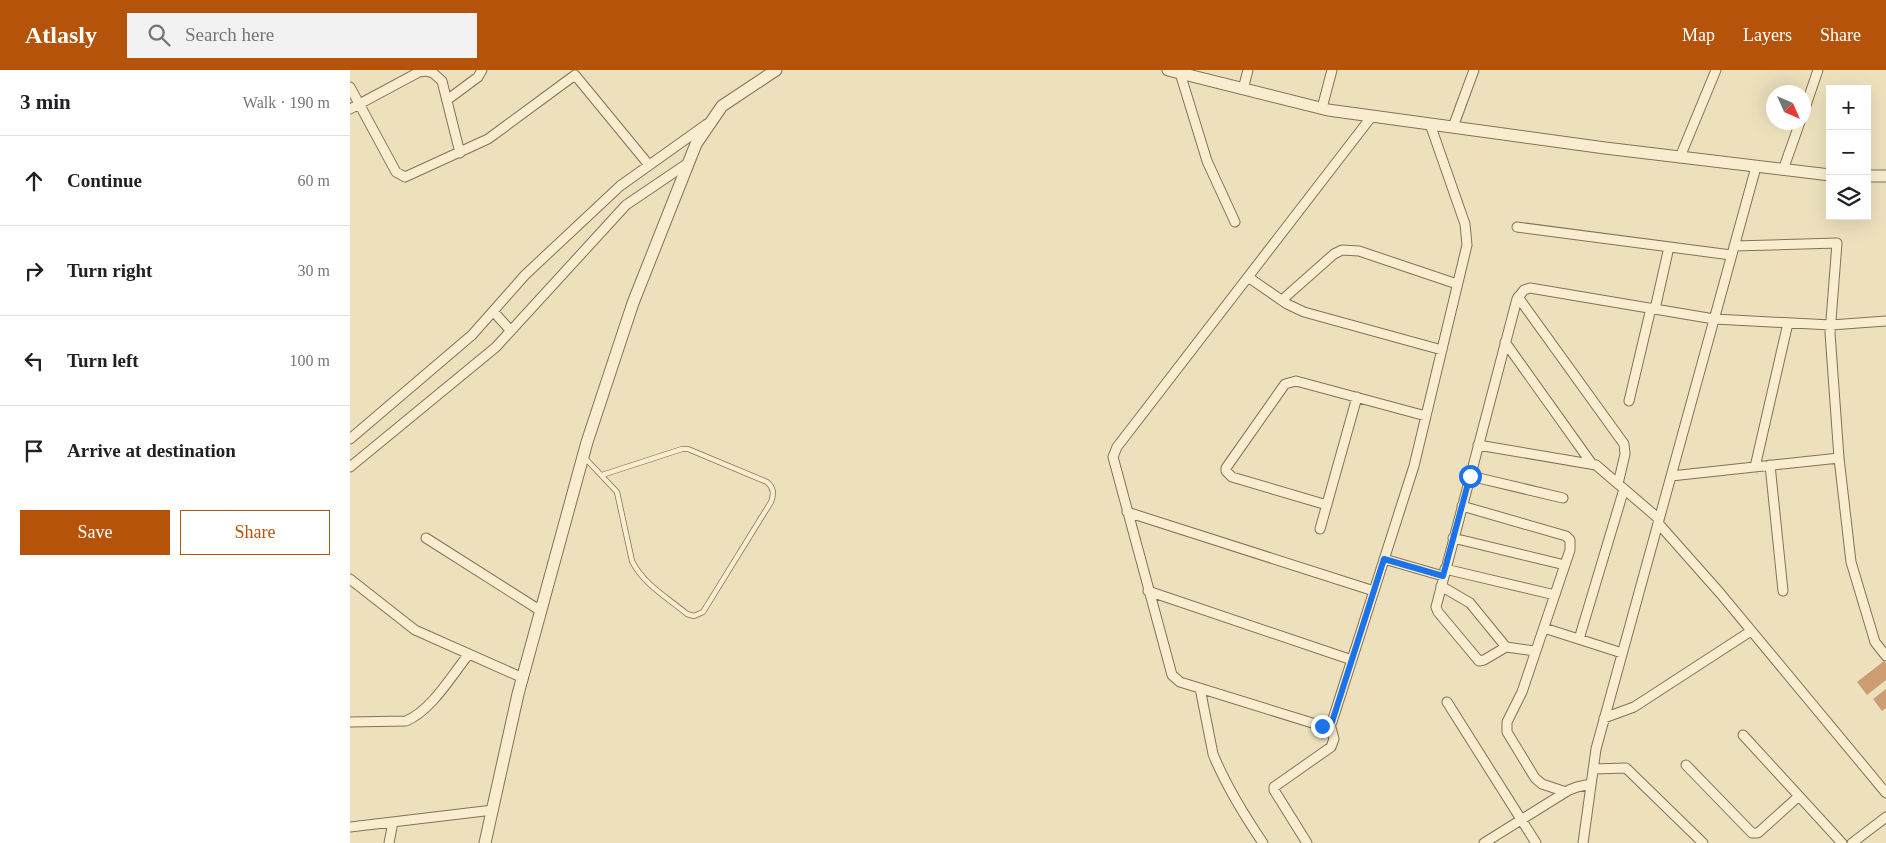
<!DOCTYPE html>
<html lang="en">
<head>
<meta charset="utf-8">
<style>
	:root { --surface:#fff; --page:#f2f2f2; --text:#202124; --muted:#757577; --line:#e0e0e0; --accent:#b45309 }
	body { margin:0; font-family:"Times New Roman",serif; background:var(--page); color:var(--text) }
	.controls { position:absolute; right:15px; top:15px; display:grid; overflow:hidden; border-radius:0px; box-shadow:0 5px 20px #0002 }
	.controls button { width:45px; height:45px; display:grid; place-items:center; padding:0; border:0; border-bottom:1px solid var(--line); background:var(--surface); color:var(--text); font:25px sans-serif }
	.compass { position:absolute; left:1416px; top:15px; width:45px; height:45px; border-radius:50%; background:var(--surface); box-shadow:0 5px 20px #0002; rotate:135deg }
	.stop { position:absolute; width:15px; height:15px; margin:-11px; border:4px solid #1a73e8; border-radius:50%; background:#fff }
	.stop.end { background:#1a73e8; border-color:#fff; box-shadow:0 1px 5px #0008 }
	.list { margin:0; padding:0; list-style:none }
	h2 { display:flex; justify-content:space-between; align-items:center; height:65px; margin:0; padding:0 20px; font-size:21px }
	h2 small { font-size:16px; font-weight:400; color:var(--muted) }
	.list li { display:grid; grid-template-columns:32px 1fr auto; gap:15px; align-items:center; box-sizing:border-box; height:90px; padding:0 20px; border-top:1px solid var(--line) }
	.list b { display:block; font-size:19px; white-space:nowrap }
	.list em { font-size:16px; font-style:normal; color:var(--muted) }
	.actions { display:flex; gap:10px; padding:15px 20px }
	.actions a { flex:1; padding:11px 0; border:1px solid var(--accent); border-radius:0px; text-align:center; font-size:18px; color:var(--accent) }
	.actions .main { background:var(--accent); color:#fff }
	.icon { flex:none; width:28px; height:28px; fill:none; stroke:currentColor; stroke-width:2; stroke-linecap:round; stroke-linejoin:round }
	.map { position:relative; flex:none; width:1536px; height:773px; overflow:hidden }
	header { display:flex; align-items:center; gap:30px; box-sizing:border-box; height:70px; padding:0 25px; background:var(--accent); color:#fff }
	header strong { font-size:24px }
	nav { display:flex; gap:28px; margin-inline-start:auto; font-size:18px }
	.search { width:350px; height:45px; background:var(--page); display:flex; align-items:center; gap:12px; box-sizing:border-box; padding:0 18px; border-radius:0px; color:var(--muted); font-size:19px }
	main { display:flex }
	aside { flex:1; background:var(--surface) }
	.map>svg:first-child { display:block }
</style>
</head>
<body>
<header>
<strong>Atlasly</strong>
<div class="search"><svg class="icon" aria-label="search" viewBox="0 0 24 24"><circle cx="10" cy="10" r="6"/><path d="M15 15l6 6"/></svg>Search here</div>
<nav><a>Map</a><a>Layers</a><a>Share</a></nav>
</header>
<main>
<aside>
<h2>3 min<small>Walk · 190 m</small></h2>
<ul class="list">
<li><svg class="icon" aria-label="ahead" viewBox="0 0 24 24"><path d="M12 20V5M6 11l6-6 6 6"/></svg><div><b>Continue</b></div><em>60 m</em></li>
<li><svg class="icon" aria-label="right" viewBox="0 0 24 24"><path d="M7 20v-9h11M14 6l5 5-5 5"/></svg><div><b>Turn right</b></div><em>30 m</em></li>
<li><svg class="icon" aria-label="left" viewBox="0 0 24 24"><path d="M17 20v-9H6M10 6l-5 5 5 5"/></svg><div><b>Turn left</b></div><em>100 m</em></li>
<li><svg class="icon" aria-label="arrive" viewBox="0 0 24 24"><path d="M6 21V4h12l-3 4 3 4H6"/></svg><div><b>Arrive at destination</b></div></li>
</ul>
<div class="actions"><a class="main">Save</a><a>Share</a></div>
</aside>
<div class="map">
<svg width="1536" height="773" viewBox="0 0 1536 773">
	<rect width="100%" height="100%" fill="#ede1bd"/>
	<path fill="#cc9c72" d="M 1534,591 L 1536,594 L 1536,610 L 1517,625 L 1507,612 Z
		M 1536,619 L 1536,638 L 1532,641 L 1523,629 Z"/>
	<g fill="none" stroke-linecap="round" stroke-linejoin="round">
		<g stroke="#857156" stroke-width="6">
			<path id="service" d="M 234,387 L 267,422 L 282,491 C 293,514 318,528 337,544 L 344,546 L 353,542 L 421,432 C 424,424 424,418 417,412 L 338,379 L 332,379 L 252,405"/>
		</g>
		<g stroke="#857156" stroke-width="11">
			<path id="minor" d="M 830,3 L 857,91 L 885,152
				M 0,17 L 46,102 L 55,107 L 138,69 L 225,5 L 299,95
				M 893,19 L 898,0
				M 97,30 L 128,7 L 132,0
				M 972,38 L 982,0
				M 0,39 L 69,2 L 76,1 L 83,3 L 92,11 L 110,83
				M 1454,41 L 1468,0
				M 1022,46 L 767,377 L 763,387 L 822,605 L 830,612 L 972,656 L 976,656 L 982,652 L 1064,396 L 1117,175 L 1115,154 L 1080,54
				M 1103,57 L 1124,0
				M 1330,87 L 1366,0
				M 1433,100 L 1450,52
				M 1167,157 L 1381,185
				M 1384,176 L 1487,173 L 1480,263 L 1489,388 L 1501,492 L 1525,572 L 1536,586
				M 898,207 L 937,234 L 954,242 L 1092,280
				M 1168,227 L 1274,374 L 1275,384 L 1268,414
				M 932,230 L 984,184 L 992,180 L 1009,181 L 1107,214
				M 1305,239 L 1319,177
				M 143,241 L 161,261
				M 1155,272 L 1242,394
				M 1279,331 L 1301,238
				M 0,369 L 122,265 L 175,205 L 270,116 L 357,54
				M 1128,375 L 1246,395 L 1309,449
				M 1420,395 L 1433,521
				M 0,397 L 146,277 L 276,135 L 338,93
				M 1405,397 L 1438,253
				M 1120,406 L 1213,428
				M 1321,406 L 1489,388
				M 977,435 L 882,407 L 876,401 L 876,398 L 935,314 L 946,311 L 1076,346
				M 1112,436 L 1216,466 L 1220,470 L 1220,480 L 1172,622 L 1157,652 L 1157,662 L 1185,708 L 1192,714 L 1216,722
				M 777,442 L 1024,521
				M 1308,453 L 1370,523 L 1536,723
				M 970,459 L 1007,327
				M 76,468 L 191,541
				M 1103,468 L 1215,495
				M 1034,489 L 1093,506
				M 1095,499 L 1205,525
				M 0,509 L 65,560 L 173,608
				M 1091,516 L 1120,533 L 1156,577
				M 798,521 L 1002,590
				M 1194,558 L 1272,583
				M 1229,569 L 1274,419
				M 1185,581 L 1156,577 L 1134,590 L 1129,591 L 1088,542 L 1086,537 L 1167,229 L 1174,220 L 1180,218 L 1364,249 L 1481,255 L 1536,251
				M 850,618 L 863,684 C 876,716 894,745 913,773
				M 1097,632 L 1186,773
				M 1254,648 L 1284,637 L 1401,561
				M 0,652 L 56,651 C 82,640 101,606 119,584
				M 1393,665 L 1492,773
				M 1336,695 L 1402,763 L 1408,763 L 1449,726
				M 1243,699 L 1276,698 L 1353,773
				M 0,757 L 143,740
				M 39,773 L 43,752
				M 957,773 L 924,720 L 924,717 L 981,677 L 984,669 L 980,654
				M 1134,773 L 1219,720 L 1227,717 L 1241,714
				M 1233,773 L 1246,679 L 1406,97
				M 1502,773 L 1536,747"/>
		</g>
		<g stroke="#857156" stroke-width="13">
			<path id="tertiary" d="M 818,0 L 978,40 L 1255,78 L 1480,105
				M 1517,106 L 1536,106
				M 135,773 L 168,624 L 237,372 L 283,233 L 346,74 L 372,36 L 426,0"/>
		</g>
		<use href="#service" stroke="#f8eecf" stroke-width="4.5"/>
		<use href="#minor" stroke="#f8eecf" stroke-width="9"/>
		<use href="#tertiary" stroke="#f8eecf" stroke-width="11"/>
	</g>
	<g fill="none" stroke-linecap="round" stroke-linejoin="round">
		<path stroke="#1a73e8" stroke-width="6" d="M 972,656 L 976,656 L 982,652 L 1034,489 L 1093,506 L 1120,406"/>
	</g>
</svg>
<div class="controls">
<button>+</button>
<button>−</button>
<button><svg class="icon" aria-label="layers" viewBox="0 0 24 24"><path d="M12 4l9 5-9 5-9-5zM3 14l9 5 9-5"/></svg></button>
</div>
<svg class="compass" viewBox="-18 -18 36 36"><path d="M0-13l5 13h-10z" fill="#e53935"/><path d="M0 13l5-13h-10z" fill="#757577"/></svg>
<div class="stop" style="left:1120px;top:406px"></div>
<div class="stop end" style="left:972px;top:656px"></div>
</div>
</main>
</body>
</html>
